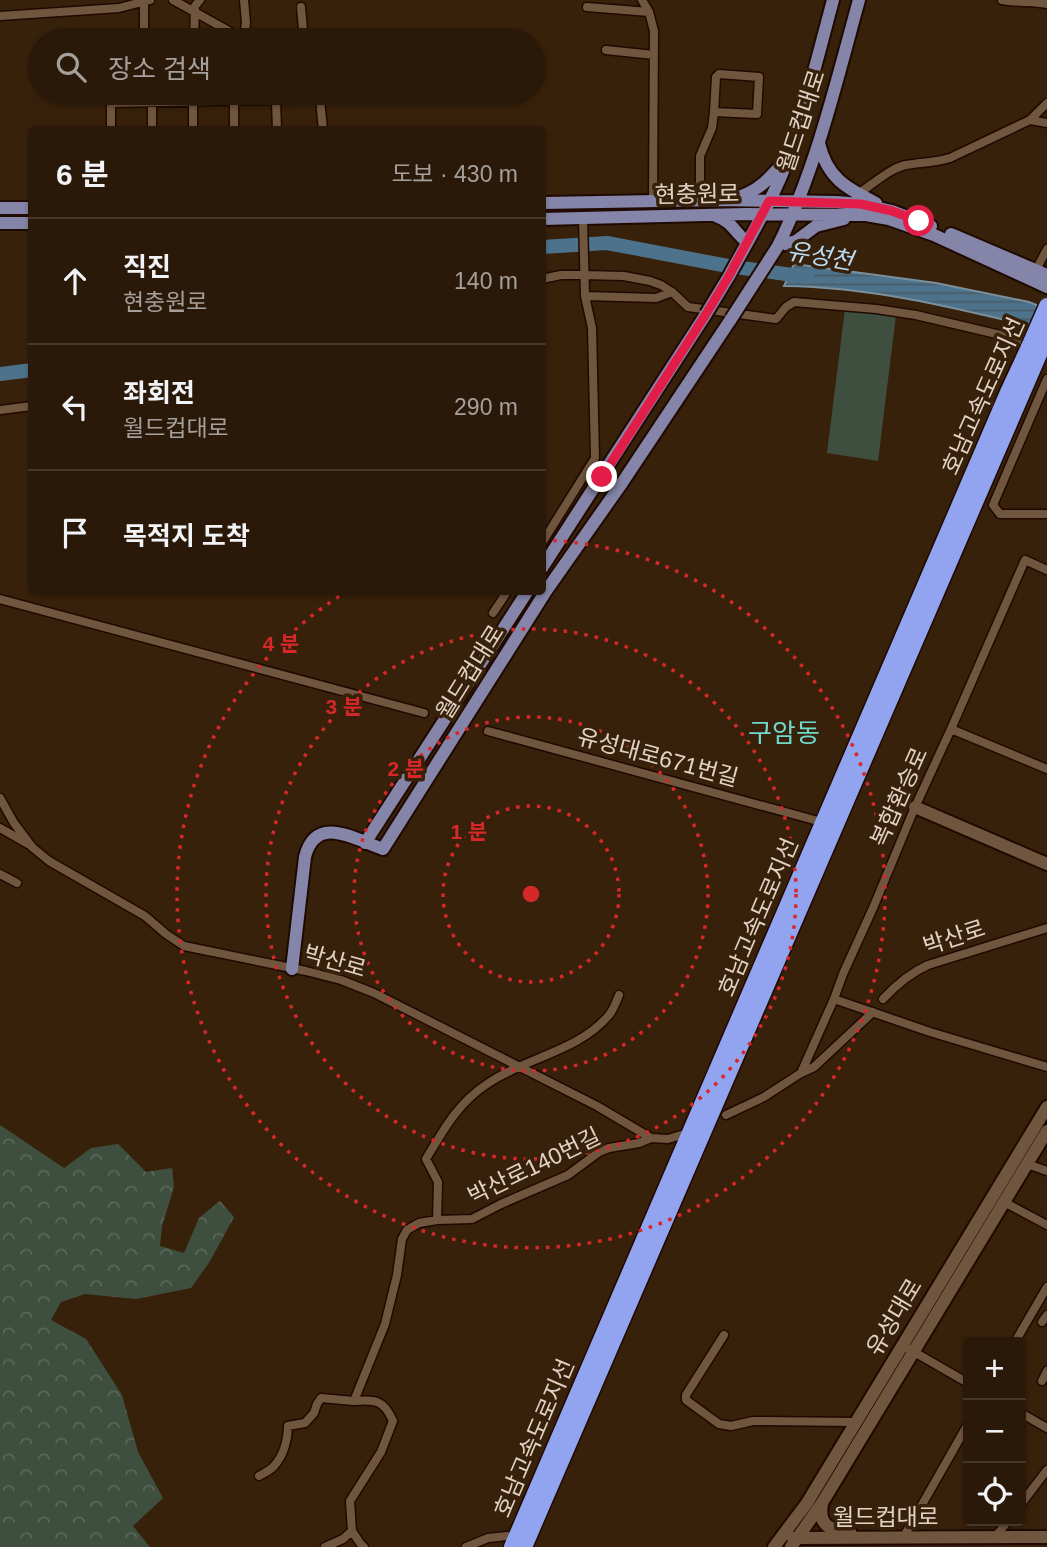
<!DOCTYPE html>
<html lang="ko">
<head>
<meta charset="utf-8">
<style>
	:root { --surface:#2a1908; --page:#362616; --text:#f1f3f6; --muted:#a5a09c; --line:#463829 }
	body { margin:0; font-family:Arial,"Noto Sans KR",sans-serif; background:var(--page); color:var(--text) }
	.controls { position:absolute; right:21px; bottom:21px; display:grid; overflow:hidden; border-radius:7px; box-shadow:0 2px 5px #0004 }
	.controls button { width:63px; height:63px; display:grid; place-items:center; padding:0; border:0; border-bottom:2px solid var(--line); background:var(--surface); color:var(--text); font:35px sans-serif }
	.stop { position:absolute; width:21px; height:21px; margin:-16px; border:5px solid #e11d48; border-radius:50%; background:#fff }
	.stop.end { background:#e11d48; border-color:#fff; box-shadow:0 2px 7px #0008 }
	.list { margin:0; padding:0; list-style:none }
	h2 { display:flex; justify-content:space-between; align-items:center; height:91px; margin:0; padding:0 28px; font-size:30px }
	h2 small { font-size:23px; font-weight:400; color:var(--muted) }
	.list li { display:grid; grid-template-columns:46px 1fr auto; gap:21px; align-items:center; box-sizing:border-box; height:126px; padding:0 28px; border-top:2px solid var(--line) }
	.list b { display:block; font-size:26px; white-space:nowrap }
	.list p { margin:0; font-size:23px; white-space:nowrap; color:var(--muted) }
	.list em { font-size:23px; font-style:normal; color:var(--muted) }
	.icon { flex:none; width:38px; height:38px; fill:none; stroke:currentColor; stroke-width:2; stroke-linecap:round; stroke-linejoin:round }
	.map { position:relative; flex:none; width:1047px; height:1547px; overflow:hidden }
	.search { position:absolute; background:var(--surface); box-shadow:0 2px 5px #0004; left:28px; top:28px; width:518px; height:77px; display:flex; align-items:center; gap:18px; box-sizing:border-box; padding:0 24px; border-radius:38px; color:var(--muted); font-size:26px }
	.panel { position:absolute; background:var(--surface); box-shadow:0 2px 5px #0004; left:28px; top:126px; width:518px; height:469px; border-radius:7px }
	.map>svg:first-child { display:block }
</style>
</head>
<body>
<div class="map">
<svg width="1047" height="1547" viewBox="0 0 1047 1547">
	<defs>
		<pattern id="forest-crowns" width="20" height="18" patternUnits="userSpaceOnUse" patternTransform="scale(1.75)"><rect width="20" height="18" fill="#3e4f3f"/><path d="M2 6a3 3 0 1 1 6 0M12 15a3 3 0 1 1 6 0" fill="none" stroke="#5a6759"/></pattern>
		<pattern id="water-rules" width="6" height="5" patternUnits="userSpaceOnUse" patternTransform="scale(1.75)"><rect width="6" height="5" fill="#4d738c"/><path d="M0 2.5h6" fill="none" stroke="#495c68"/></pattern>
	</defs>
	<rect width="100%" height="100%" fill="#38210b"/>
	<path fill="url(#forest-crowns)" d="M 0,1125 L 64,1168 L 91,1148 L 118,1144 L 146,1172 L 172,1168 L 174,1187 L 162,1226 L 160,1246 L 184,1253 L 199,1218 L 220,1201 L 234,1217 L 210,1261 L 191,1288 L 136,1299 L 85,1294 L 61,1302 L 51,1320 L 86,1339 L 122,1395 L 138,1452 L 163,1498 L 133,1526 L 150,1547 L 0,1547 Z"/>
	<path fill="#3e4f3f" d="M 845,309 L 896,315 L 878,461 L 827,453 Z"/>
	<path fill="url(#water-rules)" stroke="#7a909d" stroke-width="2" d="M 794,264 L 936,283 L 1029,302 L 1047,309 L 1047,330 C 960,309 874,287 784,286 Z"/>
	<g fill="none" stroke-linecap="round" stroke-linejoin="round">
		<path stroke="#4d738c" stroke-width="14" d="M 542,247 L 607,243 L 728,266 L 807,277
			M 0,374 L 32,370"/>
		<g stroke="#1f0900" stroke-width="11">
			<path id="street" d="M 173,0 L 245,40
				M 642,0 L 649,12 L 654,31 L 653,201
				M 1002,0 C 1017,3 1032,1 1047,4
				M 301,7 L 304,40
				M 587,7 L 649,12
				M 0,16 L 119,8 L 150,0
				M 144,40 L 144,2
				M 194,40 L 195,6 L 200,0
				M 244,40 L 246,22 L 244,0
				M 606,50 L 654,55
				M 719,74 L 759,77 L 757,114 L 714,112 L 716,77 Z
				M 193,93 L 193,130
				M 323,93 L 320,99 L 323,130
				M 234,100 L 234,130
				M 276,100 L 277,130
				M 1030,120 L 1047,123
				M 111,130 L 111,103 L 320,99
				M 152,130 L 152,102
				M 858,194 C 872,185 890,168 906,165 C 921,162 934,163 950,158 L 1030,120 L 1047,103
				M 700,200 L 700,156 L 712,128 L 714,112
				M 1036,270 L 1047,249
				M 542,279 L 561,275 L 584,275 L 624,276 L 650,281 L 661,285 L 672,292 L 688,307 L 776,319 L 786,307 L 794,302 L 876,309 L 916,315 L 1034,343
				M 585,296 L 656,298 L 672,292
				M 1047,379 L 993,505 L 1000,514 L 1047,514
				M 0,410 L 32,406
				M 542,543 L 595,458 L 592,328 L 585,296 L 583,218
				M 0,599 L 424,713
				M 493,613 L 507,592
				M 951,729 L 1047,769
				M 488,731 L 818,821
				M 0,798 L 14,823 L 32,847 L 49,861 L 145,916 L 166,934 L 184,946 L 306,971 L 341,980 L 374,993 L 597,1106 L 651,1138 L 668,1139 L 681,1135
				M 0,828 L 28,844
				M 0,874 L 17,883
				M 834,999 L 930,1032 L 1047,1067
				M 883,999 C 897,984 910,973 928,965 L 1047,928
				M 801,1073 L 834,999 L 843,974 L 873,908 L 915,807 L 951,729 L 1025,560 L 1047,570
				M 726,1115 L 764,1097 L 801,1073 L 814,1067 L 873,1012
				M 1027,1164 L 1047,1171
				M 1004,1202 L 1047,1225
				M 437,1220 L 438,1182 L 426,1159 C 444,1129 458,1103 487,1084 C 526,1057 578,1052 609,1015 C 614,1009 616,1002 619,995
				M 1042,1322 L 1047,1315
				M 724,1335 L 686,1395 L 686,1400 L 719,1424 L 731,1426 L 753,1421 L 856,1422
				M 1015,1342 L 1047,1287
				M 902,1345 L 968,1383
				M 1042,1381 L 1047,1371
				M 1021,1413 L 1047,1428
				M 259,1476 C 264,1473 271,1470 274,1466 C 284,1455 288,1439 288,1426 L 305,1423 L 314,1413 L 317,1404 L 321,1398 L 354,1401
				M 1021,1504 L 1047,1470
				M 995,1537 L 1008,1521
				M 903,1538 L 968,1424
				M 325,1547 L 343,1539 L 352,1531
				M 364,1547 L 360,1543 L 352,1531 L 350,1501 L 381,1452 L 393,1421 C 384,1400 375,1399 354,1401 L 385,1324 L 397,1275 L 402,1239 L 407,1230 L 419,1223 L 437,1220 L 472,1219 L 501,1204 L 568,1175 L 599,1152 L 609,1148 L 639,1143 L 651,1138
				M 466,1547 L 488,1538 L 507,1536"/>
		</g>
		<g stroke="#1f0900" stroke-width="16">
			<path id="secondary" d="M 915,807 L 1047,864
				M 822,1504 C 818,1527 831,1530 850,1532
				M 793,1538 L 1047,1537
				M 774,1547 L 807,1503 L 1047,1107
				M 791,1547 L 822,1503 L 1047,1131"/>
		</g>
		<g stroke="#1f0900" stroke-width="16">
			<path id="primary" d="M 819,143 C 827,178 846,188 876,203
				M 736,198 C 758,191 767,181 782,164
				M 542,203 L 718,200 L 836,202 L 861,204 L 892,211 L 931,226
				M 0,208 L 32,208
				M 716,216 C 733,222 734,232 747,242
				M 542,219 L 746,214 L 866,215 L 889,219 L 934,235 L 1047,287
				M 0,223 L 32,223
				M 951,234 L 1047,275
				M 778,246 C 816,169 836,83 859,0
				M 778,246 L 796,241 L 816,226 L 844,219
				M 729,276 C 750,237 774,198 789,156 C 806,105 819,52 833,0
				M 542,568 L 706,314
				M 365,843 L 527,592
				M 292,969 L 305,857 C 316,813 356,840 383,849 L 546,591 L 622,483 L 731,319"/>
		</g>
		<g stroke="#1f0900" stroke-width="19">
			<path id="highway" d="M 512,1547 L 1009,390 L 1029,347
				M 524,1547 L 1040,352"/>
		</g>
		<use href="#street" stroke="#71563f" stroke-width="8"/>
		<use href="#secondary" stroke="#71563f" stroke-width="12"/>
		<use href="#primary" stroke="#8585a9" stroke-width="12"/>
		<use href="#highway" stroke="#92a4f0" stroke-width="16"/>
		<g stroke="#1f0900" stroke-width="16" stroke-linecap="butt">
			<path id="primary-bridge" d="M 706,314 L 729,276
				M 731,319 L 778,246"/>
		</g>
		<g stroke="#1f0900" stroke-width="19" stroke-linecap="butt">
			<path id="highway-bridge" d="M 1029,347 L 1047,306
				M 1040,352 L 1047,334"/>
		</g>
		<use href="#primary-bridge" stroke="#8585a9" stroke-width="12"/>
		<use href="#highway-bridge" stroke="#92a4f0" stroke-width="16"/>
	</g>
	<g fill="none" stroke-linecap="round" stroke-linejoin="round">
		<path stroke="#e11d48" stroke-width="9" d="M 602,477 L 706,314 L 729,276 L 769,201 L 861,204 L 892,211 L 919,221"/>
	</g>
	<g fill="none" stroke="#d62828" stroke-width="3.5" stroke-dasharray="3.5 7">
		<circle cx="531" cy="894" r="88"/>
		<circle cx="531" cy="894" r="177"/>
		<circle cx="531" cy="894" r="265"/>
		<path d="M543 540A354 354 0 1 1 346 592"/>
	</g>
	<g text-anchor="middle" stroke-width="7" stroke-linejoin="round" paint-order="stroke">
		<g font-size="23" fill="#e2d2c5" stroke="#38210b">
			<text transform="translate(801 121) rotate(-72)" y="8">월드컵대로</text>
			<text transform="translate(697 194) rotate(-1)" y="8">현충원로</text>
			<text transform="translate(983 396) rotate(-66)" y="8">호남고속도로지선</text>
			<text transform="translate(470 672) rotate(-58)" y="8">월드컵대로</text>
			<text transform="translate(658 757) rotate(15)" y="8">유성대로671번길</text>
			<text transform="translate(899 797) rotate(-66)" y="8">복합환승로</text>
			<text transform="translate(758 917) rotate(-67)" y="8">호남고속도로지선</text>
			<text transform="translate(954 937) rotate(-18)" y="8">박산로</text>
			<text transform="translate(335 961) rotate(16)" y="8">박산로</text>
			<text transform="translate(534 1166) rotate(-26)" y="8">박산로140번길</text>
			<text transform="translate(894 1317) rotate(-59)" y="8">유성대로</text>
			<text transform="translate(534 1438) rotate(-67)" y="8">호남고속도로지선</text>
			<text x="886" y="1525">월드컵대로</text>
		</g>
		<g font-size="24" font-style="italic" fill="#b9def8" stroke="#38210b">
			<text transform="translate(820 256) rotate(10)" y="8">유성천</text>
		</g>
		<g font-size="26" fill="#70d9cc" stroke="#38210b">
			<text x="784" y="742">구암동</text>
		</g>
	</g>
	<circle cx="531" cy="894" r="10" fill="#d62828" stroke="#38210b" stroke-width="3.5"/>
	<g font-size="21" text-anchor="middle" font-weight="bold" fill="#d62828" stroke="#38210b" stroke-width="7" stroke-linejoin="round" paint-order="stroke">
		<text x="281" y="651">4 분</text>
		<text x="344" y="714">3 분</text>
		<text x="406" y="776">2 분</text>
		<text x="469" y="839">1 분</text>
	</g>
</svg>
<div class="controls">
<button>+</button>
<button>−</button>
<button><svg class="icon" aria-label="locate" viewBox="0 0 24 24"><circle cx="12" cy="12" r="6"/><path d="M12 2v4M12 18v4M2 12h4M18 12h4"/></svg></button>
</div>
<div class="stop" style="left:919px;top:221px"></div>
<div class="stop end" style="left:602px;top:477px"></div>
<div class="search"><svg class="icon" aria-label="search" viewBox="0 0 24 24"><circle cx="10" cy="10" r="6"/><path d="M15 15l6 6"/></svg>장소 검색</div>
<section class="panel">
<h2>6 분<small>도보 · 430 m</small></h2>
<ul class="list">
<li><svg class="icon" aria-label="ahead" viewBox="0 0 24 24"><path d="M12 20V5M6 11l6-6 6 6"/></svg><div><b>직진</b><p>현충원로</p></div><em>140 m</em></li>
<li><svg class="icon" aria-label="left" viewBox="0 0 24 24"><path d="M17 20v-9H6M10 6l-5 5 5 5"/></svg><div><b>좌회전</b><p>월드컵대로</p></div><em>290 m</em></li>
<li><svg class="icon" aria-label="arrive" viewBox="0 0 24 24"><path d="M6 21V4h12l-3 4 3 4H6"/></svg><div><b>목적지 도착</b></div></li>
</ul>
</section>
</div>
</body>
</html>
